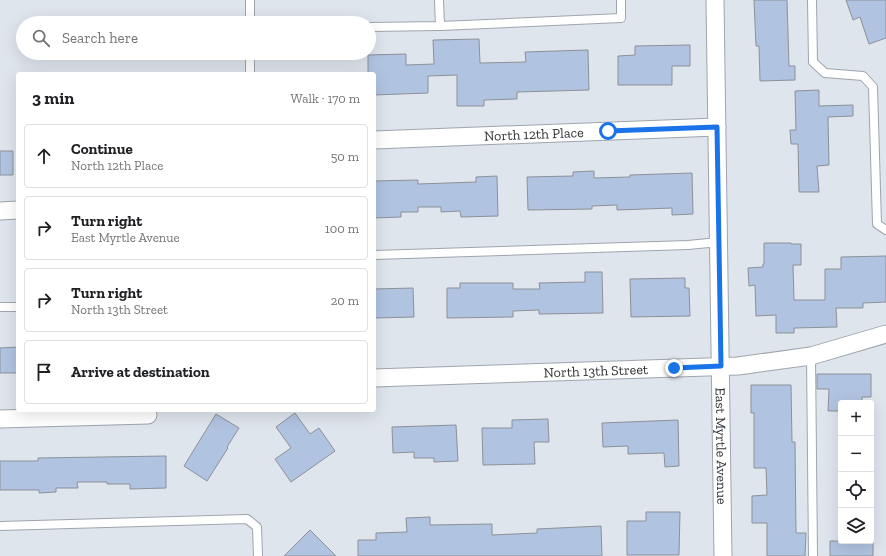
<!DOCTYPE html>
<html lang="en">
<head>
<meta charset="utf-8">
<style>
	:root { --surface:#fff; --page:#f2f2f2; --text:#202124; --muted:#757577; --line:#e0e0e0 }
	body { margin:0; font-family:"Zilla Slab",serif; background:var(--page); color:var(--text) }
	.controls { position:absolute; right:12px; bottom:12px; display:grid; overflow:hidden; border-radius:4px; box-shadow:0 4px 16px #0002 }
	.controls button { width:36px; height:36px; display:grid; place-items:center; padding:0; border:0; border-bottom:1px solid var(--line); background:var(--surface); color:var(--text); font:20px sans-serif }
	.stop { position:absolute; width:12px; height:12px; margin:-9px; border:3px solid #1a73e8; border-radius:50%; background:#fff }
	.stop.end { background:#1a73e8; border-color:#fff; box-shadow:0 1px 4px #0008 }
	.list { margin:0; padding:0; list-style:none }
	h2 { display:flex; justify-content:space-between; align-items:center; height:52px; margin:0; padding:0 16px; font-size:17px }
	h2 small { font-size:13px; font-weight:400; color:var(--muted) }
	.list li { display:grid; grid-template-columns:26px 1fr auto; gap:12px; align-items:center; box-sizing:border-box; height:64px; margin:0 8px 8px; padding:0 8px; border:1px solid var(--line); border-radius:4px }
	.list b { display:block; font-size:15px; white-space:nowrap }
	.list p { margin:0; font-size:13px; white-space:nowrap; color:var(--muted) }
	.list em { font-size:13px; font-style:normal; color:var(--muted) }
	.icon { flex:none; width:22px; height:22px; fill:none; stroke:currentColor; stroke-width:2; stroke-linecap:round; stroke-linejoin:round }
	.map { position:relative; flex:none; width:886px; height:556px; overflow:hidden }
	.search { position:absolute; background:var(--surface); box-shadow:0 4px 16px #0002; left:16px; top:16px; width:360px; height:44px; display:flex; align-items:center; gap:10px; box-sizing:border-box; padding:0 14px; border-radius:22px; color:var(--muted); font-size:15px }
	.panel { position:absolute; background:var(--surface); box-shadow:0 4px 16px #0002; left:16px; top:72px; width:360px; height:340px; border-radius:4px }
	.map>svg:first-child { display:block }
</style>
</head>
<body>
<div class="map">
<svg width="886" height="556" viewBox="0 0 886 556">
	<rect width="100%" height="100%" fill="#dfe5ed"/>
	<path fill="#b0c3e0" stroke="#8c9199" d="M 754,0 L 787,0 L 789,66 L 795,66 L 795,80 L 760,81 L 759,46 L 756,46 Z
		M 846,0 L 886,0 L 886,38 L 869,44 L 860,17 L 853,20 Z
		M 479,39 L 480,63 L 526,62 L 525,52 L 588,50 L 589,90 L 517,92 L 517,99 L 484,100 L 484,106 L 457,106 L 457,75 L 428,76 L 428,93 L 374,95 L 374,74 L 368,74 L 368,55 L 406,54 L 406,65 L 434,64 L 433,40 Z
		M 690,45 L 690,66 L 672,66 L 672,85 L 618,85 L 618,56 L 635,55 L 635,46 Z
		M 819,90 L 819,106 L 853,105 L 853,116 L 828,117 L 829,165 L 817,166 L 819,192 L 799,192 L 798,144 L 791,144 L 790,130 L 796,130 L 795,91 Z
		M 0,151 L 13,151 L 13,175 L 0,175 Z
		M 594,171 L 594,178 L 630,177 L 630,175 L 692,173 L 693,214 L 672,215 L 672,208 L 617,210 L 617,205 L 592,206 L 592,209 L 528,210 L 527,177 L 573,176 L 573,172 Z
		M 497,176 L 498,216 L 461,217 L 460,211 L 441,212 L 441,207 L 418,207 L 418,212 L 401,212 L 401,217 L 374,218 L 374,181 L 418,180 L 418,184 L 476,182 L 476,177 Z
		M 764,243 L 791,243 L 791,244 L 801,244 L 801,265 L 793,265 L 794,300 L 825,300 L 825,269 L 841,269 L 841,257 L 886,256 L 886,302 L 863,303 L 863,308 L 836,308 L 837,327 L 794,328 L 794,333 L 776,333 L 776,315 L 756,316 L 755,285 L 749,286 L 748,268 L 763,267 L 763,264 L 764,264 Z
		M 585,272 L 602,272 L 603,313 L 539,314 L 539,310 L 513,311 L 513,317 L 447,318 L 447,288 L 460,288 L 460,283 L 513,283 L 513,289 L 540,289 L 539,283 L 585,282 Z
		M 685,278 L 685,288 L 689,288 L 690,316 L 631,317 L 630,279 Z
		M 413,288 L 414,317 L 374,318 L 374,289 Z
		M 18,347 L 18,373 L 0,373 L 0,348 Z
		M 817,374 L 871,374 L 871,397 L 862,397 L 862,403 L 841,403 L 841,411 L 828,411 L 829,389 L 817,389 Z
		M 751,385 L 791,385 L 792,442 L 795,442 L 796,533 L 806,533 L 805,556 L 767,556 L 767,523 L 752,523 L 752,496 L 767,495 L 766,468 L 754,468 L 754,413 L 751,413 Z
		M 295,413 L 310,434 L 319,428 L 335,451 L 291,482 L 275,459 L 291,448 L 276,427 Z
		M 216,414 L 239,428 L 227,447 L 228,448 L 207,481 L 184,466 Z
		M 548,419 L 549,442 L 534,442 L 535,464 L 483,465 L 482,428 L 512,428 L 512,420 Z
		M 678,420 L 679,466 L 665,467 L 664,453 L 628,454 L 628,446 L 603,447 L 602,423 Z
		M 456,425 L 458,461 L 434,462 L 434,458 L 414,458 L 414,452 L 393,453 L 392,427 Z
		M 166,456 L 166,488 L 130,489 L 130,484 L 107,484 L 107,482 L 77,482 L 78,488 L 56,488 L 56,492 L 39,493 L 39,490 L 0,490 L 0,461 L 38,461 L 38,458 Z
		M 646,512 L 680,512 L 679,555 L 627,555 L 627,521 L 646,521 Z
		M 430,517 L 430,525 L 492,524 L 492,535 L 537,533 L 537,529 L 601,526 L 602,556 L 358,556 L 358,540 L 376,540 L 376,533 L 407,532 L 406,518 Z
		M 310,530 L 336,556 L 284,556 Z
		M 830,541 L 873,541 L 873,556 L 830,556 Z"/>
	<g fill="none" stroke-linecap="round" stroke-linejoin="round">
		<g stroke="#9fa5ad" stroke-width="10">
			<path id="lane" d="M 250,0 L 250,23
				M 439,0 L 440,26 L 621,18 L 621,0
				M 812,0 L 813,62 L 825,73 L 863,76 L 873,87 L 877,224 L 886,230
				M 369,27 L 440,26
				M 250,74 L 250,53
				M 374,255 L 688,245 L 719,242
				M 0,307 L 18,307
				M 811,356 L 813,556
				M 0,526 L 247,519 L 257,527 L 258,556"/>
		</g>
		<g stroke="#9fa5ad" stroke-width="19">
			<g id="street">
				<path id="s1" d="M 715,0 L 723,556"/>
				<path id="s2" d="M 374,140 L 717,127"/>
				<path d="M 0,211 L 18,210"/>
				<path id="s3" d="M 374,378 L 738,366 L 811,356 L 886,334"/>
				<path d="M 0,419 L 148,415"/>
			</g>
		</g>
		<use href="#lane" stroke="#fff" stroke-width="8"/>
		<use href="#street" stroke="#fff" stroke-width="17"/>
	</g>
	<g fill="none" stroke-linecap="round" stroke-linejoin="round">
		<path stroke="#1a73e8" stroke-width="5" d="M 608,131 L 717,127 L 721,366 L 674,368"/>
	</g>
	<g text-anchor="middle" stroke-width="4" stroke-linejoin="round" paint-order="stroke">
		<g font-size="14" fill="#303235" stroke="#ecf2fb">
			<text dy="5" stroke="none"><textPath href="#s2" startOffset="160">North 12th Place</textPath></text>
			<text dy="5" stroke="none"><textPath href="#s3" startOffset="222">North 13th Street</textPath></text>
			<text dy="5" stroke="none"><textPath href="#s1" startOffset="446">East Myrtle Avenue</textPath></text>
		</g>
	</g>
</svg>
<div class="controls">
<button>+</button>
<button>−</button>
<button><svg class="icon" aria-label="locate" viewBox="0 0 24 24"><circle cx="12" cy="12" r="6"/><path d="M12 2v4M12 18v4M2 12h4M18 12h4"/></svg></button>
<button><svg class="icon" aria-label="layers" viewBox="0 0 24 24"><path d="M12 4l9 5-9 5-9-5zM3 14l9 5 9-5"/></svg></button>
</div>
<div class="stop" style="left:608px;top:131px"></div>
<div class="stop end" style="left:674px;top:368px"></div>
<div class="search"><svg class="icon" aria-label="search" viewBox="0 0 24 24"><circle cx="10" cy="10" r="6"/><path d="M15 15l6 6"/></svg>Search here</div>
<section class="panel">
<h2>3 min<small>Walk · 170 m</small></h2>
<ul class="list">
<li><svg class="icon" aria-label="ahead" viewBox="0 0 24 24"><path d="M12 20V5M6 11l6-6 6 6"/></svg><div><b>Continue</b><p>North 12th Place</p></div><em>50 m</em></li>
<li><svg class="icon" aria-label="right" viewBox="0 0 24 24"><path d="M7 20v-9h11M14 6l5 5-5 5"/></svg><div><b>Turn right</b><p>East Myrtle Avenue</p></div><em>100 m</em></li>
<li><svg class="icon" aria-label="right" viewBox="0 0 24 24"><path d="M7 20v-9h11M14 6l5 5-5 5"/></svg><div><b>Turn right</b><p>North 13th Street</p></div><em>20 m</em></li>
<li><svg class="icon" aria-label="arrive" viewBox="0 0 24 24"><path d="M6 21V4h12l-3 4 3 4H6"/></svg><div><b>Arrive at destination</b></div></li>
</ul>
</section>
</div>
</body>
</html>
